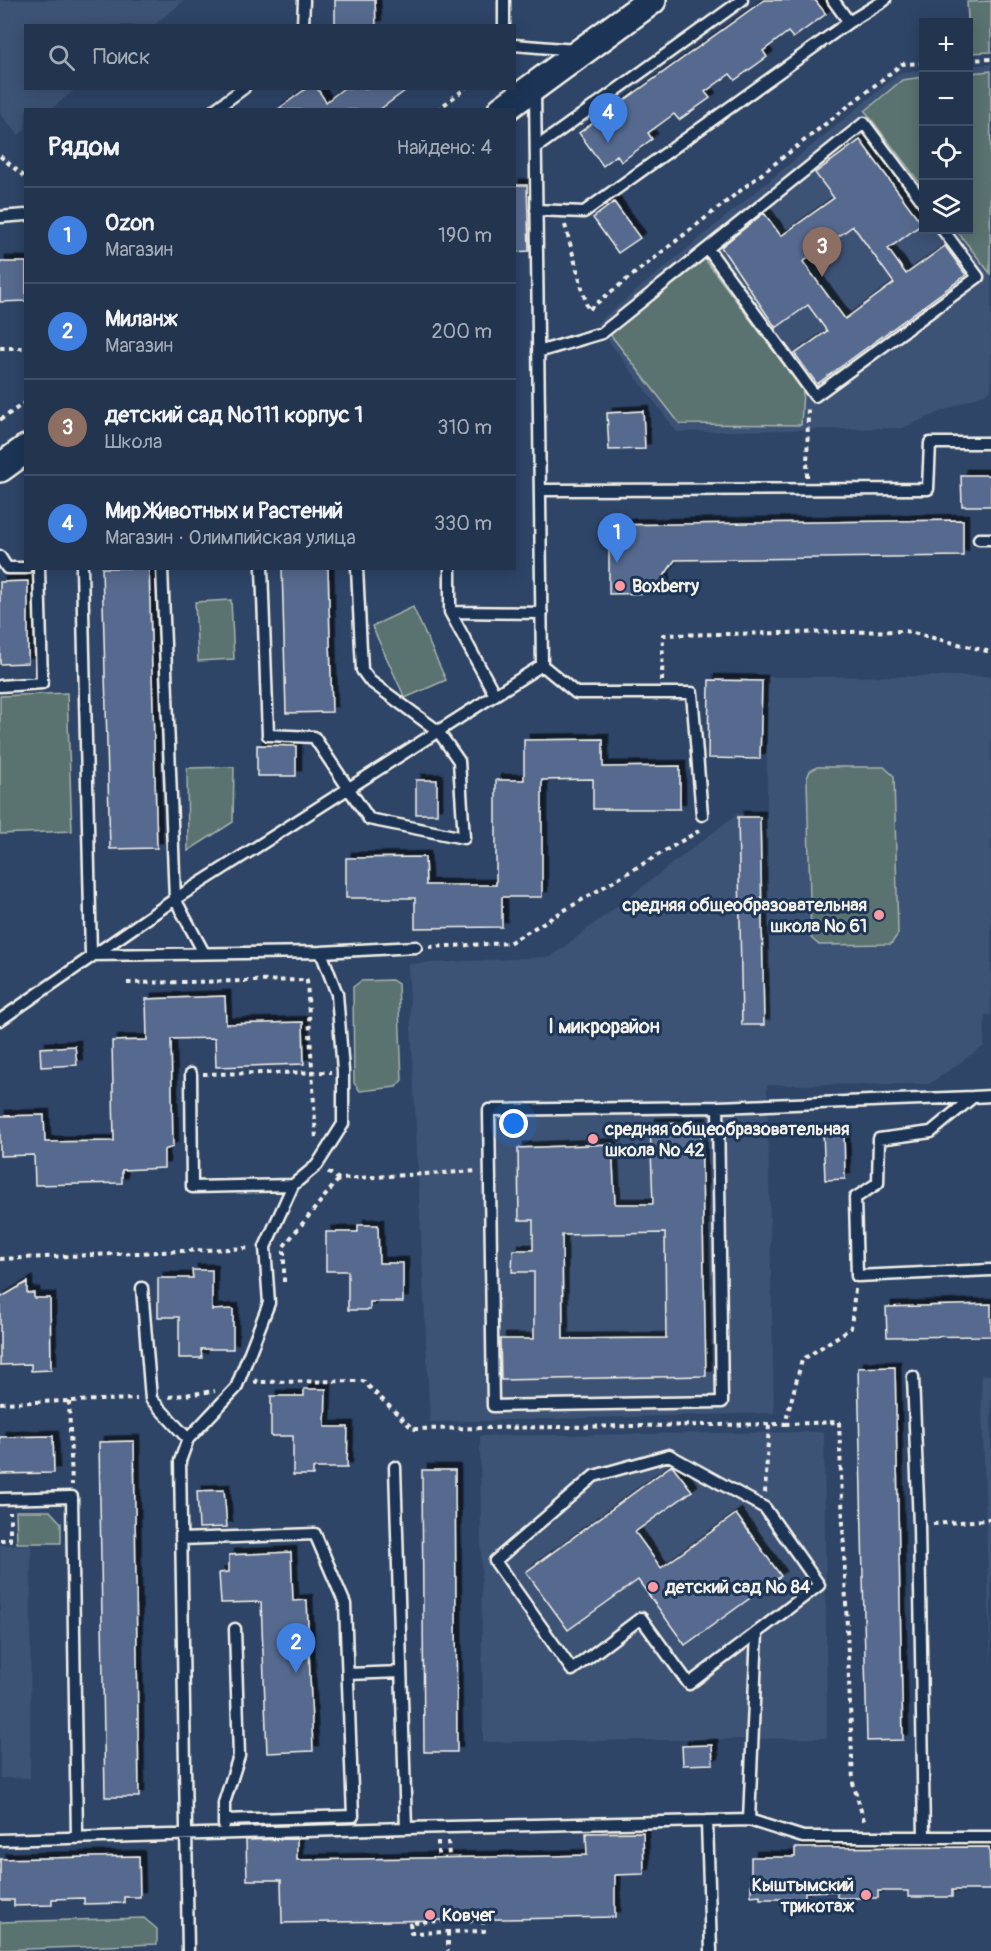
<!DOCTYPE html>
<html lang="ru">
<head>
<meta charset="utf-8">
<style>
	:root { --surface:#22344e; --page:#2e3f58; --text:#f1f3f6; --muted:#a2aab6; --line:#3f4f66; --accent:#8c9099 }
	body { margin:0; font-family:Pangolin,sans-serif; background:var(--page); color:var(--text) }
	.controls { position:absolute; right:18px; top:18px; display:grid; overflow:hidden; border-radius:0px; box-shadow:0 3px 15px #0003 }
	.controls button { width:54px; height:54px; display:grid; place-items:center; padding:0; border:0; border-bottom:2px solid var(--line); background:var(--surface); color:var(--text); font:30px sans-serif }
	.you { position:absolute; left:514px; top:1124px; width:21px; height:21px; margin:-15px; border:4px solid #fff; border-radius:50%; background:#1a73e8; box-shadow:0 0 0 9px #1a73e833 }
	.badge { display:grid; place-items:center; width:39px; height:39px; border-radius:50%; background:var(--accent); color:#fff; font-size:20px; font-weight:700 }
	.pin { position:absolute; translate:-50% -50px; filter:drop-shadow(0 2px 3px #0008) }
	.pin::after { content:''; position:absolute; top:32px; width:21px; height:18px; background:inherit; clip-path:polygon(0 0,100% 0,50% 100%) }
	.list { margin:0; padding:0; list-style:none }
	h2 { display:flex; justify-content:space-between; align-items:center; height:78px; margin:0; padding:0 24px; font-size:26px }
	h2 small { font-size:20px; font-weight:400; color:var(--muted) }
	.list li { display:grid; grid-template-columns:39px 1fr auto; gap:18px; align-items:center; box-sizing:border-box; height:96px; padding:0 24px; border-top:2px solid var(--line) }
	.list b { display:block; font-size:22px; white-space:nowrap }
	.list p { margin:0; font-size:20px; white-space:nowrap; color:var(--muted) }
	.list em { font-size:20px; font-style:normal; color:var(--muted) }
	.icon { flex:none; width:33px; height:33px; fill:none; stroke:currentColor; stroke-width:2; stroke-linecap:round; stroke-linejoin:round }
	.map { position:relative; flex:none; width:991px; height:1951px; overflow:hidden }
	.search { position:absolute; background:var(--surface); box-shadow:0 3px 15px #0003; left:24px; top:24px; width:492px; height:66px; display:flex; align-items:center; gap:15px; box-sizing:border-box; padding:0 21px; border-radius:0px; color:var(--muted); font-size:22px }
	.panel { position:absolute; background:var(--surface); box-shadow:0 3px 15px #0003; left:24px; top:108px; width:492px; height:462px; border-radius:0px }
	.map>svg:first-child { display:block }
</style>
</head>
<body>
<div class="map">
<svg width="991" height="1951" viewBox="0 0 991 1951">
	<defs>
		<filter id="shadow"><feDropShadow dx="5.5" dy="-5.5" stdDeviation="0" flood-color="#0009"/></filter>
	</defs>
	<rect width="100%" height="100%" fill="#2e4568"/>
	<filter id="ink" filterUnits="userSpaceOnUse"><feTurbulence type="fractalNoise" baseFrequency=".0167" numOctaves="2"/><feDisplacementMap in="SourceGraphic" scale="12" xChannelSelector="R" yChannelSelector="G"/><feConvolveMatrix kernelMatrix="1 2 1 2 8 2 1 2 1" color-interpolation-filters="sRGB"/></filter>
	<g filter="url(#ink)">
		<path fill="#3e5376" d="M 0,0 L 185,0 L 154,25 L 26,26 L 26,88 L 76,89 L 51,109 L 26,110 L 25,130 L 19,135 L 0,114 Z
			M 991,64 L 991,391 L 902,428 L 677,432 L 596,324 L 900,73 L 923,70 L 924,230 L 968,230 L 969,66 Z
			M 991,676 L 991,1015 L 985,1015 L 984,1046 L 929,1084 L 767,1085 L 774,1413 L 430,1422 L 408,964 L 551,957 L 737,814 L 767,814 L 767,677 Z
			M 981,1375 L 991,1375 L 991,1670 L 986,1520 Z
			M 824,1432 L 827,1738 L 483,1742 L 480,1436 Z
			M 0,1545 L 31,1545 L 30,1778 L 0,1778 Z"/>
		<path fill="#5a736f" stroke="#a7b2ac" stroke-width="1.5" d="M 991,1 L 991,52 L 970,53 L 967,2 Z
			M 991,71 L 990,273 L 956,230 L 968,230 L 969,73 Z
			M 923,77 L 924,77 L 923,187 L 865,111 L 902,80 Z
			M 704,258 L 803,390 L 801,425 L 680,424 L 610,334 Z
			M 231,600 L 234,659 L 198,661 L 195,602 Z
			M 413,607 L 446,680 L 405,698 L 372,626 Z
			M 67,693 L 72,831 L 0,834 L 0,696 Z
			M 234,767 L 233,822 L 188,851 L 187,768 Z
			M 817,767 L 884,767 L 894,776 L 898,934 L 891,944 L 819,945 L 811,938 L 807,778 L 810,771 Z
			M 392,980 L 398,984 L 402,1080 L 396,1087 L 360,1091 L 354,1083 L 353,987 L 361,981 Z
			M 16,1511 L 50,1511 L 61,1523 L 61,1543 L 17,1543 Z
			M 144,1918 L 157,1929 L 157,1944 L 0,1950 L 0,1922 Z"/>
		<path fill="#576b8f" stroke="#f4f1e8" stroke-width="1.5" fill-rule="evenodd" filter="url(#shadow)" d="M 335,0 L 375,0 L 376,26 L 335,26 Z
			M 764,0 L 815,0 L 826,14 L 793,38 L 788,32 L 763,51 L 767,57 L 735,80 L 730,74 L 705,92 L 710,98 L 679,120 L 674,114 L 648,133 L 652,139 L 621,162 L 617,155 L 603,166 L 579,133 Z
			M 307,88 L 317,88 L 326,102 L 344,88 L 409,88 L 379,110 L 277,110 Z
			M 860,140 L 922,224 L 888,249 L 906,274 L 945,246 L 966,275 L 817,384 L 795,354 L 827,331 L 808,305 L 776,328 L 721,247 L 764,213 L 781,236 L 834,198 L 815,173 ZM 853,226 L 894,283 L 845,319 L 803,262 Z
			M 514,185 L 527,185 L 529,251 L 514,252 Z
			M 614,202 L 640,238 L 618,253 L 593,218 Z
			M 0,262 L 26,262 L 26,301 L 0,302 Z
			M 643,411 L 645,449 L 609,450 L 607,413 Z
			M 961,475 L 991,475 L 991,506 L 962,506 Z
			M 963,520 L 963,556 L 675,560 L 664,576 L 664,593 L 609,594 L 609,525 Z
			M 102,568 L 149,568 L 157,848 L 110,849 Z
			M 282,568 L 328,568 L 332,712 L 286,713 Z
			M 28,581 L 28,663 L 0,664 L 0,582 Z
			M 709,680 L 762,681 L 760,759 L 708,758 Z
			M 603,739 L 603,767 L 680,766 L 680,809 L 593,809 L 593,779 L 542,780 L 542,897 L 502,897 L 502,927 L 415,928 L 415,898 L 346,898 L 346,858 L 425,857 L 426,885 L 496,885 L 496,780 L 524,780 L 524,740 Z
			M 257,745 L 296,746 L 296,776 L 257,776 Z
			M 416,780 L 437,780 L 437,814 L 416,814 Z
			M 738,817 L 760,817 L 764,1025 L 742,1025 Z
			M 225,996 L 226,1024 L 303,1022 L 304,1064 L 216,1067 L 215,1038 L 171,1039 L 173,1147 L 164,1150 L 164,1168 L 122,1170 L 122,1183 L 35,1185 L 34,1155 L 0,1156 L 0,1116 L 44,1115 L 45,1142 L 114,1141 L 112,1041 L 147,1040 L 146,999 Z
			M 75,1046 L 77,1065 L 41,1067 L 40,1048 Z
			M 701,1123 L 706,1376 L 501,1380 L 500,1339 L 534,1339 L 534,1272 L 512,1272 L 513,1250 L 533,1250 L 533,1220 L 519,1220 L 518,1148 L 612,1144 L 615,1204 L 653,1204 L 650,1124 ZM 665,1233 L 666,1338 L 563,1339 L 562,1235 Z
			M 823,1131 L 844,1131 L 845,1179 L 825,1180 Z
			M 358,1225 L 378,1225 L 379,1263 L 403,1263 L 403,1302 L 370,1302 L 370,1310 L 348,1310 L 348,1271 L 326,1271 L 326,1232 L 358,1232 Z
			M 192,1270 L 212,1270 L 212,1310 L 233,1309 L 233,1349 L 201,1349 L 202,1358 L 179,1358 L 179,1317 L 158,1317 L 158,1278 L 193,1278 Z
			M 27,1282 L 27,1293 L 34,1293 L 34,1298 L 50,1298 L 51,1370 L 31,1371 L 31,1364 L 0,1365 L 0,1298 Z
			M 991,1304 L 991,1336 L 887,1337 L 886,1307 Z
			M 895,1367 L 903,1740 L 867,1741 L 858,1368 Z
			M 304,1389 L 326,1389 L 325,1427 L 348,1427 L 347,1468 L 313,1468 L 313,1475 L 293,1475 L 293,1436 L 271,1436 L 271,1396 L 304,1396 Z
			M 53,1436 L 54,1473 L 0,1474 L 0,1437 Z
			M 134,1441 L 139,1797 L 105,1797 L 99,1442 Z
			M 672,1465 L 692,1491 L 635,1532 L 661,1568 L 736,1514 L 781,1576 L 685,1645 L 638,1580 L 568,1630 L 526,1572 Z
			M 422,1470 L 455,1470 L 457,1752 L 424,1752 Z
			M 224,1490 L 227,1527 L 199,1528 L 197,1491 Z
			M 291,1552 L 293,1601 L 307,1600 L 313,1751 L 267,1753 L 261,1602 L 221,1603 L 219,1573 L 229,1572 L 229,1555 Z
			M 712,1745 L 713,1764 L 683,1765 L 682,1746 Z
			M 643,1832 L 644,1874 L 615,1875 L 615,1917 L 282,1923 L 281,1880 L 247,1880 L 246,1840 L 297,1839 L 297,1860 L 552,1856 L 587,1855 L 586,1833 Z
			M 989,1847 L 991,1890 L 952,1890 L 952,1897 L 908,1897 L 908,1891 L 878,1891 L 878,1898 L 837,1898 L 837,1891 L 805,1892 L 805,1899 L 760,1899 L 760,1895 L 751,1896 L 751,1857 L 795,1857 L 795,1848 Z
			M 139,1856 L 140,1897 L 124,1897 L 124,1903 L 84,1904 L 84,1898 L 52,1899 L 52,1905 L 14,1906 L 14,1900 L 0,1900 L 0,1859 Z"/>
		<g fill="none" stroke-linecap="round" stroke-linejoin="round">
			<g stroke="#f4f1e8" stroke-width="15">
				<path id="service" d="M 504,0 L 504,26
					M 833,0 L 849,22
					M 303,26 L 304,0
					M 514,45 L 575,50
					M 214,110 L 244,88
					M 537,147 L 742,0
					M 536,210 L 584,212 L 849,22 L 885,0
					M 0,217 L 26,215
					M 708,249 L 815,396 L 978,277 L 943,230
					M 538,352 L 602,333 L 864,123 L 924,203
					M 540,490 L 928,489 L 930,443 L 991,443
					M 979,539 L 991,539
					M 0,557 L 7,568 L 26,568
					M 82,568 L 91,955 L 321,952 L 337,994 L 343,1071 L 343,1124 L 317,1165 L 293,1185 L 265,1247 L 269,1303 L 236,1388 L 188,1439 L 180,1461 L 188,1951
					M 162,568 L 175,899 L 204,953
					M 262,568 L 268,735 L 314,737 L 369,819 L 464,838 L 459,761 L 438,731 L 370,681 L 362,670 L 357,568
					M 450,568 L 450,612 L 495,695
					M 450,612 L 542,613
					M 542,665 L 576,693 L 692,693 L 702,815
					M 0,686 L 42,683 L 39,568
					M 321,952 L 416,947
					M 0,1020 L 175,899 L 542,665 L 535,89
					M 191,1074 L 192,1187 L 293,1185
					M 991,1096 L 973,1097 L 931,1132 L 879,1139 L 878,1183 L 855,1198 L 857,1276 L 991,1270
					M 718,1107 L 722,1402 L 493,1406 L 489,1110 Z
					M 718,1107 L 973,1097
					M 142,1288 L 151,1399 L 188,1439
					M 669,1455 L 765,1508 L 819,1585 L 689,1684 L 641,1618 L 572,1670 L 495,1561 L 594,1476 Z
					M 0,1499 L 72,1497 L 77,1837
					M 181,1539 L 315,1534 L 345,1604 L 353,1816 L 224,1820
					M 348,1674 L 401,1672
					M 749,1820 L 757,1632
					M 224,1825 L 224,1803 L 239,1756 L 235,1629
					M 406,1828 L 707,1821
					M 924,1837 L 991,1837
					M 0,1840 L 406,1828 L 395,1467
					M 711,1951 L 707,1821 L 749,1820 L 803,1837 L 924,1837 L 919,1525 L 913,1377"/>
			</g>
			<g stroke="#f4f1e8" stroke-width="32">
				<path id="tertiary" d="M 502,110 L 652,0
					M 0,468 L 26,449"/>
			</g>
			<path stroke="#f4f1e8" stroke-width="4" stroke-dasharray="4.5 4.5" stroke-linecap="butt" d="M 968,60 L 991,59
				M 437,110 L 466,88
				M 0,156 L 26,178
				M 565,225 L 588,310 L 902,64 L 924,63
				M 0,348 L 26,348
				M 0,420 L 26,402
				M 807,477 L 808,406
				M 662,681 L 663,635 L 905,631 L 991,652
				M 429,947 L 509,943 L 702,829
				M 127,983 L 307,980 L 316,1140
				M 203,1074 L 331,1072
				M 328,1172 L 339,1179 L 477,1171
				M 0,1259 L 251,1248
				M 284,1282 L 284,1246 L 339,1179
				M 257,1379 L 256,1382 L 363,1381 L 413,1429 L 785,1424 L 802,1360 L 851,1328 L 855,1289
				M 169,1397 L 215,1391
				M 69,1401 L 72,1485
				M 0,1403 L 137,1399
				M 785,1424 L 839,1422 L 853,1783 L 865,1824
				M 765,1493 L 769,1424
				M 933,1524 L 986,1520 L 991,1518
				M 0,1540 L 10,1540 L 10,1512
				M 438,1841 L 438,1857
				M 448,1841 L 449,1857
				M 483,1920 L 484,1931 L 411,1933 L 410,1922 Z
				M 448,1932 L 448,1951"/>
			<use href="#service" stroke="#1d3557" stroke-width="10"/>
			<use href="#tertiary" stroke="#1d3557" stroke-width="27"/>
		</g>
	</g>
	<g fill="#ff9aa2" stroke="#1d3557" stroke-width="2">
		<circle cx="620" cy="586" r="6"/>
		<circle cx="879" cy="915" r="6"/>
		<circle cx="593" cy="1139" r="6"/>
		<circle cx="653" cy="1587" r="6"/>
		<circle cx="866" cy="1895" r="6"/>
		<circle cx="430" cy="1915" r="6"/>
	</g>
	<g text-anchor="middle" stroke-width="6" stroke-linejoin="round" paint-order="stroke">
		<g font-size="18" font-weight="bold" fill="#f4f1e8" stroke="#1d3557" text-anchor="start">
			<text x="632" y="592">Boxberry</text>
			<text x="867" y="911" text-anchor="end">средняя общеобразовательная<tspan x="867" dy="21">школа № 61</tspan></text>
			<text x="605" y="1135">средняя общеобразовательная<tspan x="605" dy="21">школа № 42</tspan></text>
			<text x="665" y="1593">детский сад № 84</text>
			<text x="854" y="1891" text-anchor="end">Кыштымский<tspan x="854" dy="21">трикотаж</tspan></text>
			<text x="442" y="1921">Ковчег</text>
		</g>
		<g font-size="20" font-weight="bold" fill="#f4f1e8" stroke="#1d3557">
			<text x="604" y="1033">I микрорайон</text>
		</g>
	</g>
</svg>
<div class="controls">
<button>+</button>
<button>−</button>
<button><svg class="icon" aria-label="locate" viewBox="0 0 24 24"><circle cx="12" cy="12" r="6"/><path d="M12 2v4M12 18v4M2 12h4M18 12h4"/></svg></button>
<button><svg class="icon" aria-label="layers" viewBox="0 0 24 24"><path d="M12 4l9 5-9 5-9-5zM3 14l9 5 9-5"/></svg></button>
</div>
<div class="you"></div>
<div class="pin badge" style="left:617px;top:563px;background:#3f7fe0">1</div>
<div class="pin badge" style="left:296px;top:1673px;background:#3f7fe0">2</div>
<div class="pin badge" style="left:822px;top:277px;background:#8d6e63">3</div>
<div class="pin badge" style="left:608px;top:143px;background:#3f7fe0">4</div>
<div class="search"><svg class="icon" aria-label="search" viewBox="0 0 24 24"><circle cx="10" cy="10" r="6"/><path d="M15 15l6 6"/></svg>Поиск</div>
<section class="panel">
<h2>Рядом<small>Найдено: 4</small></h2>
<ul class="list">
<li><span class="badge" style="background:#3f7fe0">1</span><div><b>Ozon</b><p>Магазин</p></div><em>190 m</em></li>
<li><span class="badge" style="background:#3f7fe0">2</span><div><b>Миланж</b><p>Магазин</p></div><em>200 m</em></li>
<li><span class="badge" style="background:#8d6e63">3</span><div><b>детский сад №111 корпус 1</b><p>Школа</p></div><em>310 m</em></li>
<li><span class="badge" style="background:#3f7fe0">4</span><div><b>Мир Животных и Растений</b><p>Магазин · Олимпийская улица</p></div><em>330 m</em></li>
</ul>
</section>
</div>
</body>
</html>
